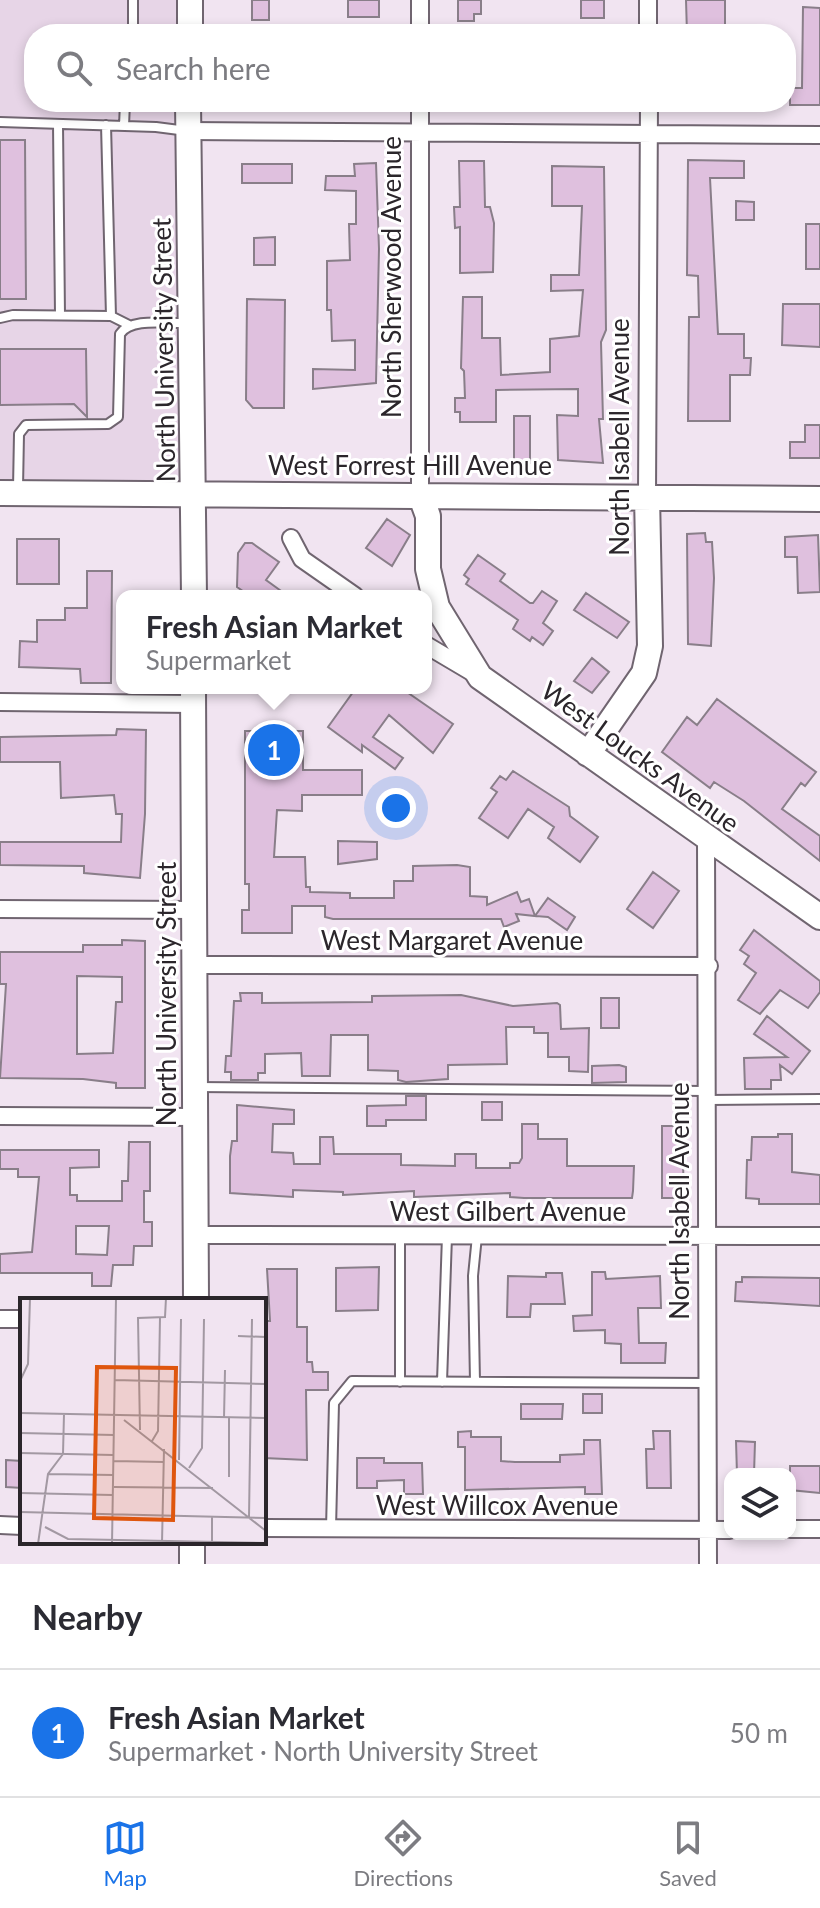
<!DOCTYPE html>
<html lang="en">
<head>
<meta charset="utf-8">
<style>
	:root { --surface:#fff; --page:#f7f7f7; --text:#2b2b33; --muted:#7c7c81; --line:#e1e1e2; --accent:#1a73e8 }
	body { margin:0; font-family:Lato,sans-serif; background:var(--page); color:var(--text) }
	.controls { position:absolute; right:24px; bottom:24px; display:grid; overflow:hidden; border-radius:16px; box-shadow:0 4px 12px #0003 }
	.controls button { width:72px; height:72px; display:grid; place-items:center; padding:0; border:0; border-bottom:2px solid var(--line); background:var(--surface); color:var(--text); font:40px sans-serif }
	.you { position:absolute; left:396px; top:808px; width:28px; height:28px; margin:-20px; border:6px solid #fff; border-radius:50%; background:#1a73e8; box-shadow:0 0 0 12px #1a73e833 }
	.badge { display:grid; place-items:center; width:52px; height:52px; border-radius:50%; background:var(--accent); color:#fff; font-size:26px; font-weight:700 }
	.pin { position:absolute; translate:-50% -50%; border:4px solid #fff; box-shadow:0 2px 8px #0006 }
	.popup { position:absolute; left:116px; top:590px; width:316px; height:104px; box-sizing:border-box; display:grid; place-content:center; border-radius:16px; background:var(--surface); filter:drop-shadow(0 2px 6px #0005); font-size:26px; white-space:nowrap; color:var(--muted) }
	.popup b { font-size:30px; color:var(--text) }
	.popup::after { content:''; position:absolute; left:50%; top:100%; margin-left:-16px; border:16px solid transparent; border-top-color:var(--surface) }
	.list { margin:0; padding:0; list-style:none }
	h2 { display:flex; justify-content:space-between; align-items:center; height:104px; margin:0; padding:0 32px; font-size:34px }
	h2 small { font-size:26px; font-weight:400; color:var(--muted) }
	.list li { display:grid; grid-template-columns:52px 1fr auto; gap:24px; align-items:center; box-sizing:border-box; height:128px; padding:0 32px; border-top:2px solid var(--line) }
	.list b { display:block; font-size:30px; white-space:nowrap }
	.list p { margin:0; font-size:26px; white-space:nowrap; color:var(--muted) }
	.list em { font-size:26px; font-style:normal; color:var(--muted) }
	.icon { flex:none; width:44px; height:44px; fill:none; stroke:currentColor; stroke-width:2; stroke-linecap:round; stroke-linejoin:round }
	.map { position:relative; flex:none; width:820px; height:1564px; overflow:hidden }
	.search { position:absolute; background:var(--surface); box-shadow:0 4px 12px #0003; left:24px; right:24px; top:24px; height:88px; display:flex; align-items:center; gap:20px; box-sizing:border-box; padding:0 28px; border-radius:32px; color:var(--muted); font-size:30px }
	.sheet { height:232px; background:var(--surface) }
	nav { display:flex; justify-content:space-around; align-items:center; box-sizing:border-box; height:112px; border-top:2px solid var(--line); background:var(--surface); font-size:22px; color:var(--muted) }
	nav a { display:grid; justify-items:center; gap:4px }
	nav .on { color:var(--accent) }
	.map>svg:first-child { display:block }
</style>
</head>
<body>
<div class="map">
<svg width="820" height="1564" viewBox="0 0 820 1564">
	<rect width="100%" height="100%" fill="#f1e4f1"/>
	<path fill="#e7d5e7" d="M 0,0 L 179,0 L 179,34 L 34,34 L 34,102 L 180,102 L 185,490 L 0,489 Z"/>
	<path fill="#dfc0de" stroke="#897e89" stroke-width="2" fill-rule="evenodd" d="M 252,0 L 269,0 L 269,20 L 252,20 Z
		M 348,0 L 379,0 L 379,17 L 348,17 Z
		M 458,0 L 481,0 L 481,14 L 474,14 L 474,21 L 458,21 Z
		M 581,0 L 604,0 L 604,18 L 581,18 Z
		M 686,0 L 725,0 L 725,34 L 687,34 Z
		M 803,7 L 820,8 L 820,105 L 790,105 L 790,88 L 802,88 Z
		M 0,140 L 25,140 L 26,299 L 0,299 Z
		M 688,160 L 744,161 L 744,178 L 710,178 L 718,334 L 744,334 L 744,358 L 751,358 L 750,375 L 730,375 L 730,421 L 688,421 L 689,317 L 699,317 L 698,276 L 687,275 Z
		M 459,161 L 484,161 L 485,207 L 490,207 L 494,223 L 493,272 L 460,273 L 460,227 L 455,228 L 454,207 L 460,207 Z
		M 376,163 L 379,249 L 376,383 L 313,389 L 313,369 L 355,370 L 355,340 L 332,341 L 331,310 L 327,310 L 327,261 L 350,260 L 349,224 L 356,224 L 356,191 L 325,190 L 326,176 L 355,176 L 354,164 Z
		M 242,164 L 292,164 L 292,183 L 242,183 Z
		M 552,166 L 604,167 L 606,330 L 601,342 L 603,419 L 599,419 L 603,463 L 558,460 L 557,415 L 578,416 L 578,389 L 496,390 L 496,422 L 460,422 L 460,412 L 455,412 L 455,398 L 465,398 L 464,371 L 461,368 L 463,297 L 482,297 L 482,338 L 500,338 L 501,375 L 550,372 L 550,339 L 579,336 L 583,290 L 551,291 L 551,275 L 579,275 L 582,206 L 552,206 Z
		M 736,201 L 754,202 L 754,220 L 736,220 Z
		M 806,224 L 820,224 L 820,269 L 806,269 Z
		M 275,237 L 275,265 L 254,265 L 254,238 Z
		M 247,299 L 285,300 L 284,408 L 253,408 L 246,400 Z
		M 783,304 L 820,304 L 820,347 L 782,345 Z
		M 0,349 L 86,349 L 87,417 L 74,404 L 0,405 Z
		M 514,416 L 530,416 L 530,463 L 514,463 Z
		M 805,425 L 820,425 L 820,458 L 790,458 L 790,442 L 805,442 Z
		M 387,519 L 410,535 L 392,566 L 366,548 Z
		M 705,533 L 706,542 L 712,542 L 714,578 L 711,646 L 688,644 L 687,534 Z
		M 818,535 L 820,592 L 798,593 L 797,557 L 785,557 L 785,537 Z
		M 17,539 L 59,539 L 59,584 L 17,584 Z
		M 245,543 L 252,543 L 279,562 L 266,580 L 288,596 L 250,596 L 237,587 L 238,553 Z
		M 478,555 L 505,574 L 500,581 L 530,603 L 533,603 L 542,591 L 557,601 L 543,623 L 553,631 L 543,645 L 532,637 L 530,641 L 513,629 L 518,620 L 466,584 L 469,579 L 464,575 Z
		M 87,571 L 112,571 L 111,683 L 81,683 L 80,669 L 19,667 L 20,641 L 37,642 L 37,620 L 65,620 L 65,608 L 87,608 Z
		M 586,593 L 629,622 L 617,638 L 574,610 Z
		M 592,658 L 609,672 L 592,693 L 574,681 Z
		M 356,688 L 401,688 L 453,724 L 433,753 L 389,715 L 373,737 L 403,758 L 395,769 L 362,745 L 362,752 L 328,727 Z
		M 717,699 L 816,772 L 805,786 L 801,783 L 782,809 L 820,836 L 820,861 L 744,801 L 714,782 L 710,788 L 662,752 L 687,717 L 697,725 Z
		M 117,729 L 146,730 L 145,814 L 140,878 L 84,873 L 84,866 L 0,865 L 0,842 L 121,842 L 122,814 L 116,814 L 114,795 L 61,798 L 60,762 L 0,762 L 0,737 L 116,735 Z
		M 245,731 L 303,731 L 303,770 L 362,770 L 362,795 L 302,795 L 302,811 L 277,810 L 274,857 L 305,857 L 306,887 L 310,887 L 310,892 L 350,893 L 350,898 L 394,898 L 394,881 L 413,881 L 413,866 L 457,865 L 470,867 L 470,896 L 487,897 L 487,905 L 517,892 L 521,902 L 529,899 L 535,916 L 516,914 L 519,921 L 504,927 L 501,919 L 333,919 L 325,917 L 325,906 L 292,906 L 292,933 L 242,933 L 242,910 L 249,910 L 249,884 L 245,884 Z
		M 513,771 L 569,807 L 570,816 L 598,837 L 580,862 L 548,838 L 554,827 L 528,809 L 508,838 L 479,818 L 497,792 L 491,788 L 500,776 L 506,780 Z
		M 338,841 L 377,842 L 377,859 L 338,864 Z
		M 653,872 L 679,891 L 653,928 L 627,909 Z
		M 548,898 L 575,917 L 567,930 L 548,917 L 535,916 Z
		M 754,930 L 820,981 L 820,992 L 808,1008 L 780,990 L 760,1014 L 738,1000 L 756,973 L 744,964 L 749,956 L 740,950 Z
		M 122,940 L 145,941 L 145,1088 L 116,1088 L 116,1083 L 83,1079 L 0,1078 L 6,984 L 0,984 L 0,952 L 83,952 L 83,945 L 122,945 ZM 77,976 L 122,977 L 122,1002 L 116,1002 L 113,1053 L 77,1054 Z
		M 240,993 L 262,993 L 262,1003 L 372,1002 L 372,996 L 461,995 L 513,1006 L 557,1003 L 560,1005 L 561,1029 L 589,1028 L 588,1072 L 569,1071 L 569,1057 L 548,1057 L 548,1033 L 534,1033 L 534,1027 L 506,1027 L 507,1064 L 448,1065 L 448,1079 L 406,1082 L 398,1080 L 398,1071 L 368,1070 L 368,1035 L 331,1035 L 330,1076 L 302,1076 L 301,1053 L 265,1054 L 265,1073 L 258,1073 L 258,1080 L 231,1080 L 231,1072 L 225,1072 L 226,1056 L 231,1056 L 234,1001 L 241,1001 Z
		M 601,998 L 619,998 L 619,1028 L 601,1028 Z
		M 767,1016 L 810,1051 L 792,1074 L 780,1065 L 781,1080 L 771,1080 L 771,1089 L 745,1089 L 744,1058 L 787,1057 L 754,1034 Z
		M 619,1065 L 626,1067 L 626,1082 L 592,1083 L 592,1066 Z
		M 406,1096 L 426,1096 L 426,1120 L 386,1120 L 386,1126 L 367,1126 L 367,1106 L 406,1105 Z
		M 482,1102 L 502,1102 L 502,1120 L 482,1120 Z
		M 237,1105 L 294,1110 L 294,1124 L 273,1124 L 272,1152 L 293,1153 L 294,1164 L 320,1164 L 320,1137 L 333,1137 L 334,1154 L 401,1154 L 401,1165 L 455,1166 L 455,1154 L 476,1154 L 476,1168 L 510,1168 L 510,1163 L 519,1163 L 522,1158 L 522,1124 L 538,1124 L 538,1139 L 567,1139 L 567,1166 L 634,1166 L 633,1191 L 632,1198 L 524,1198 L 510,1197 L 510,1193 L 414,1197 L 414,1191 L 343,1195 L 343,1192 L 293,1190 L 293,1197 L 230,1193 L 230,1156 L 232,1141 L 237,1141 Z
		M 662,1126 L 682,1126 L 684,1198 L 662,1198 Z
		M 778,1134 L 792,1134 L 792,1172 L 820,1175 L 820,1204 L 759,1204 L 759,1199 L 746,1198 L 747,1160 L 751,1160 L 752,1137 L 778,1137 Z
		M 129,1142 L 150,1142 L 150,1191 L 144,1191 L 144,1222 L 152,1222 L 152,1246 L 134,1246 L 133,1265 L 113,1265 L 111,1286 L 92,1286 L 92,1273 L 0,1273 L 0,1254 L 32,1252 L 39,1177 L 18,1177 L 18,1169 L 0,1169 L 0,1150 L 99,1150 L 99,1167 L 70,1168 L 70,1195 L 77,1195 L 77,1201 L 122,1201 L 122,1181 L 128,1181 ZM 76,1226 L 109,1226 L 107,1255 L 76,1254 Z
		M 379,1267 L 378,1310 L 336,1311 L 336,1268 Z
		M 267,1269 L 297,1269 L 297,1327 L 307,1327 L 307,1362 L 312,1362 L 313,1372 L 328,1372 L 328,1390 L 306,1390 L 307,1460 L 264,1458 L 264,1321 L 270,1321 Z
		M 592,1272 L 605,1272 L 606,1279 L 660,1276 L 661,1308 L 638,1308 L 639,1343 L 666,1343 L 665,1363 L 621,1363 L 621,1344 L 605,1343 L 605,1330 L 574,1331 L 573,1316 L 592,1315 Z
		M 546,1273 L 562,1273 L 565,1304 L 531,1304 L 530,1317 L 507,1317 L 508,1276 L 546,1277 Z
		M 742,1277 L 820,1278 L 820,1306 L 735,1301 L 736,1282 L 742,1282 Z
		M 583,1394 L 602,1394 L 602,1413 L 583,1413 Z
		M 521,1404 L 563,1404 L 562,1419 L 521,1419 Z
		M 471,1431 L 471,1437 L 501,1437 L 501,1461 L 515,1462 L 560,1462 L 560,1455 L 584,1454 L 584,1440 L 600,1440 L 602,1494 L 585,1494 L 585,1487 L 465,1490 L 465,1447 L 458,1447 L 458,1432 Z
		M 653,1431 L 670,1431 L 671,1488 L 647,1488 L 646,1449 L 654,1449 Z
		M 736,1441 L 755,1442 L 754,1474 L 737,1474 Z
		M 357,1458 L 384,1458 L 384,1463 L 422,1463 L 423,1494 L 404,1494 L 404,1480 L 377,1481 L 377,1488 L 357,1488 Z
		M 6,1460 L 22,1461 L 22,1488 L 6,1487 Z
		M 790,1466 L 820,1466 L 820,1493 L 790,1490 Z"/>
	<g fill="none" stroke-linecap="round" stroke-linejoin="round">
		<g stroke="#706570" stroke-width="12">
			<path id="lane" d="M 133,0 L 133,34
				M 0,122 L 156,127 L 187,131
				M 58,124 L 60,315
				M 106,125 L 111,316
				M 124,126 L 125,102
				M 0,318 L 13,315 L 111,316 L 129,325
				M 18,488 L 19,434 L 26,425 L 108,424 L 118,417 L 120,334 C 131,317 167,324 187,323
				M 196,1087 L 707,1091
				M 708,1100 L 820,1099
				M 400,1382 L 400,1236
				M 442,1382 L 447,1236
				M 475,1382 L 473,1276 L 477,1236
				M 331,1529 L 334,1403 L 352,1381 L 707,1383"/>
		</g>
		<g stroke="#706570" stroke-width="20">
			<path id="street" d="M 420,0 L 420,34
				M 648,0 L 648,34
				M 188,131 L 820,135
				M 420,494 L 420,102
				M 647,495 L 649,102
				M 291,538 L 302,559 L 355,596
				M 426,645 L 475,674
				M 0,702 L 193,704
				M 706,839 L 708,1564
				M 0,909 L 195,910
				M 196,965 L 709,966
				M 0,1116 L 195,1117
				M 195,1235 L 820,1236
				M 0,1319 L 22,1319
				M 0,1525 L 22,1526
				M 264,1528 L 730,1530
				M 790,1529 L 820,1529"/>
		</g>
		<g stroke="#706570" stroke-width="28">
			<path id="secondary" d="M 190,34 L 190,0
				M 188,102 L 194,596
				M 0,493 L 820,499
				M 420,494 L 428,516 L 428,569 L 437,607 L 480,677 L 820,917
				M 193,688 L 196,1300
				M 588,754 L 644,673 L 650,646 L 647,495
				M 192,1564 L 192,1542"/>
		</g>
		<use href="#lane" stroke="#fff" stroke-width="8"/>
		<use href="#street" stroke="#fff" stroke-width="16"/>
		<use href="#secondary" stroke="#fff" stroke-width="24"/>
	</g>
	<g text-anchor="middle" stroke-width="6" stroke-linejoin="round" paint-order="stroke">
		<g font-size="26" fill="#2b262b" stroke="#fff">
			<text transform="translate(392 277) rotate(-90)" y="9">North Sherwood Avenue</text>
			<text transform="translate(164 350) rotate(-91)" y="9">North University Street</text>
			<text transform="translate(620 437) rotate(-90)" y="9">North Isabell Avenue</text>
			<text x="410" y="475">West Forrest Hill Avenue</text>
			<text transform="translate(640 757) rotate(36)" y="9">West Loucks Avenue</text>
			<text x="452" y="950">West Margaret Avenue</text>
			<text transform="translate(167 994) rotate(-90)" y="9">North University Street</text>
			<text transform="translate(680 1201) rotate(-90)" y="9">North Isabell Avenue</text>
			<text x="508" y="1221">West Gilbert Avenue</text>
			<text x="497" y="1515">West Willcox Avenue</text>
		</g>
	</g>
	<g transform="translate(20 1298)">
		<rect width="246" height="246" fill="#f1e4f1"/>
		<path fill="none" stroke="#a298a2" stroke-width="2" d="M 218,38 L 246,39M 95,82 L 246,86M 0,83 L 8,66 L 10,0M 0,115 L 246,120M 204,120 L 205,72M 209,120 L 209,179M 104,122 L 246,233M 120,132 L 118,20 L 145,19 L 146,0M 0,135 L 94,137M 132,143 L 138,133 L 140,19M 0,155 L 93,157M 159,162 L 161,21M 94,163 L 144,164M 169,170 L 182,150 L 184,21M 28,176 L 93,177M 94,189 L 193,190M 0,195 L 92,197M 0,214 L 246,220M 229,219 L 232,21M 25,229 L 48,241 L 246,245M 192,244 L 192,219M 142,245 L 144,151M 18,246 L 28,176 L 43,156 L 44,116M 92,246 L 96,0"/>
		<path fill="#df560e" fill-opacity="0.15" stroke="#df560e" stroke-width="4" d="M 77,69 L 156,70 L 153,222 L 74,220 Z"/>
		<rect width="246" height="246" fill="none" stroke="#2b262b" stroke-width="4"/>
	</g>
</svg>
<div class="controls">
<button><svg class="icon" aria-label="layers" viewBox="0 0 24 24"><path d="M12 4l9 5-9 5-9-5zM3 14l9 5 9-5"/></svg></button>
</div>
<div class="you"></div>
<div class="pin badge" style="left:274px;top:750px">1</div>
<div class="popup"><b>Fresh Asian Market</b>Supermarket</div>
<div class="search"><svg class="icon" aria-label="search" viewBox="0 0 24 24"><circle cx="10" cy="10" r="6"/><path d="M15 15l6 6"/></svg>Search here</div>
</div>
<section class="sheet">
<h2>Nearby<small></small></h2>
<ul class="list">
<li><span class="badge">1</span><div><b>Fresh Asian Market</b><p>Supermarket · North University Street</p></div><em>50 m</em></li>
</ul>
</section>
<nav>
<a class="on"><svg class="icon" aria-label="map" viewBox="0 0 24 24"><path d="M3 6l6-2 6 2 6-2v14l-6 2-6-2-6 2zM9 4v14M15 6v14"/></svg>Map</a>
<a><svg class="icon" aria-label="directions" viewBox="0 0 24 24"><path d="M12 3l9 9-9 9-9-9zM9 14v-3h6M13 9l2 2-2 2"/></svg>Directions</a>
<a><svg class="icon" aria-label="saved" viewBox="0 0 24 24"><path d="M7 4h10v16l-5-4-5 4z"/></svg>Saved</a>
</nav>
</body>
</html>
